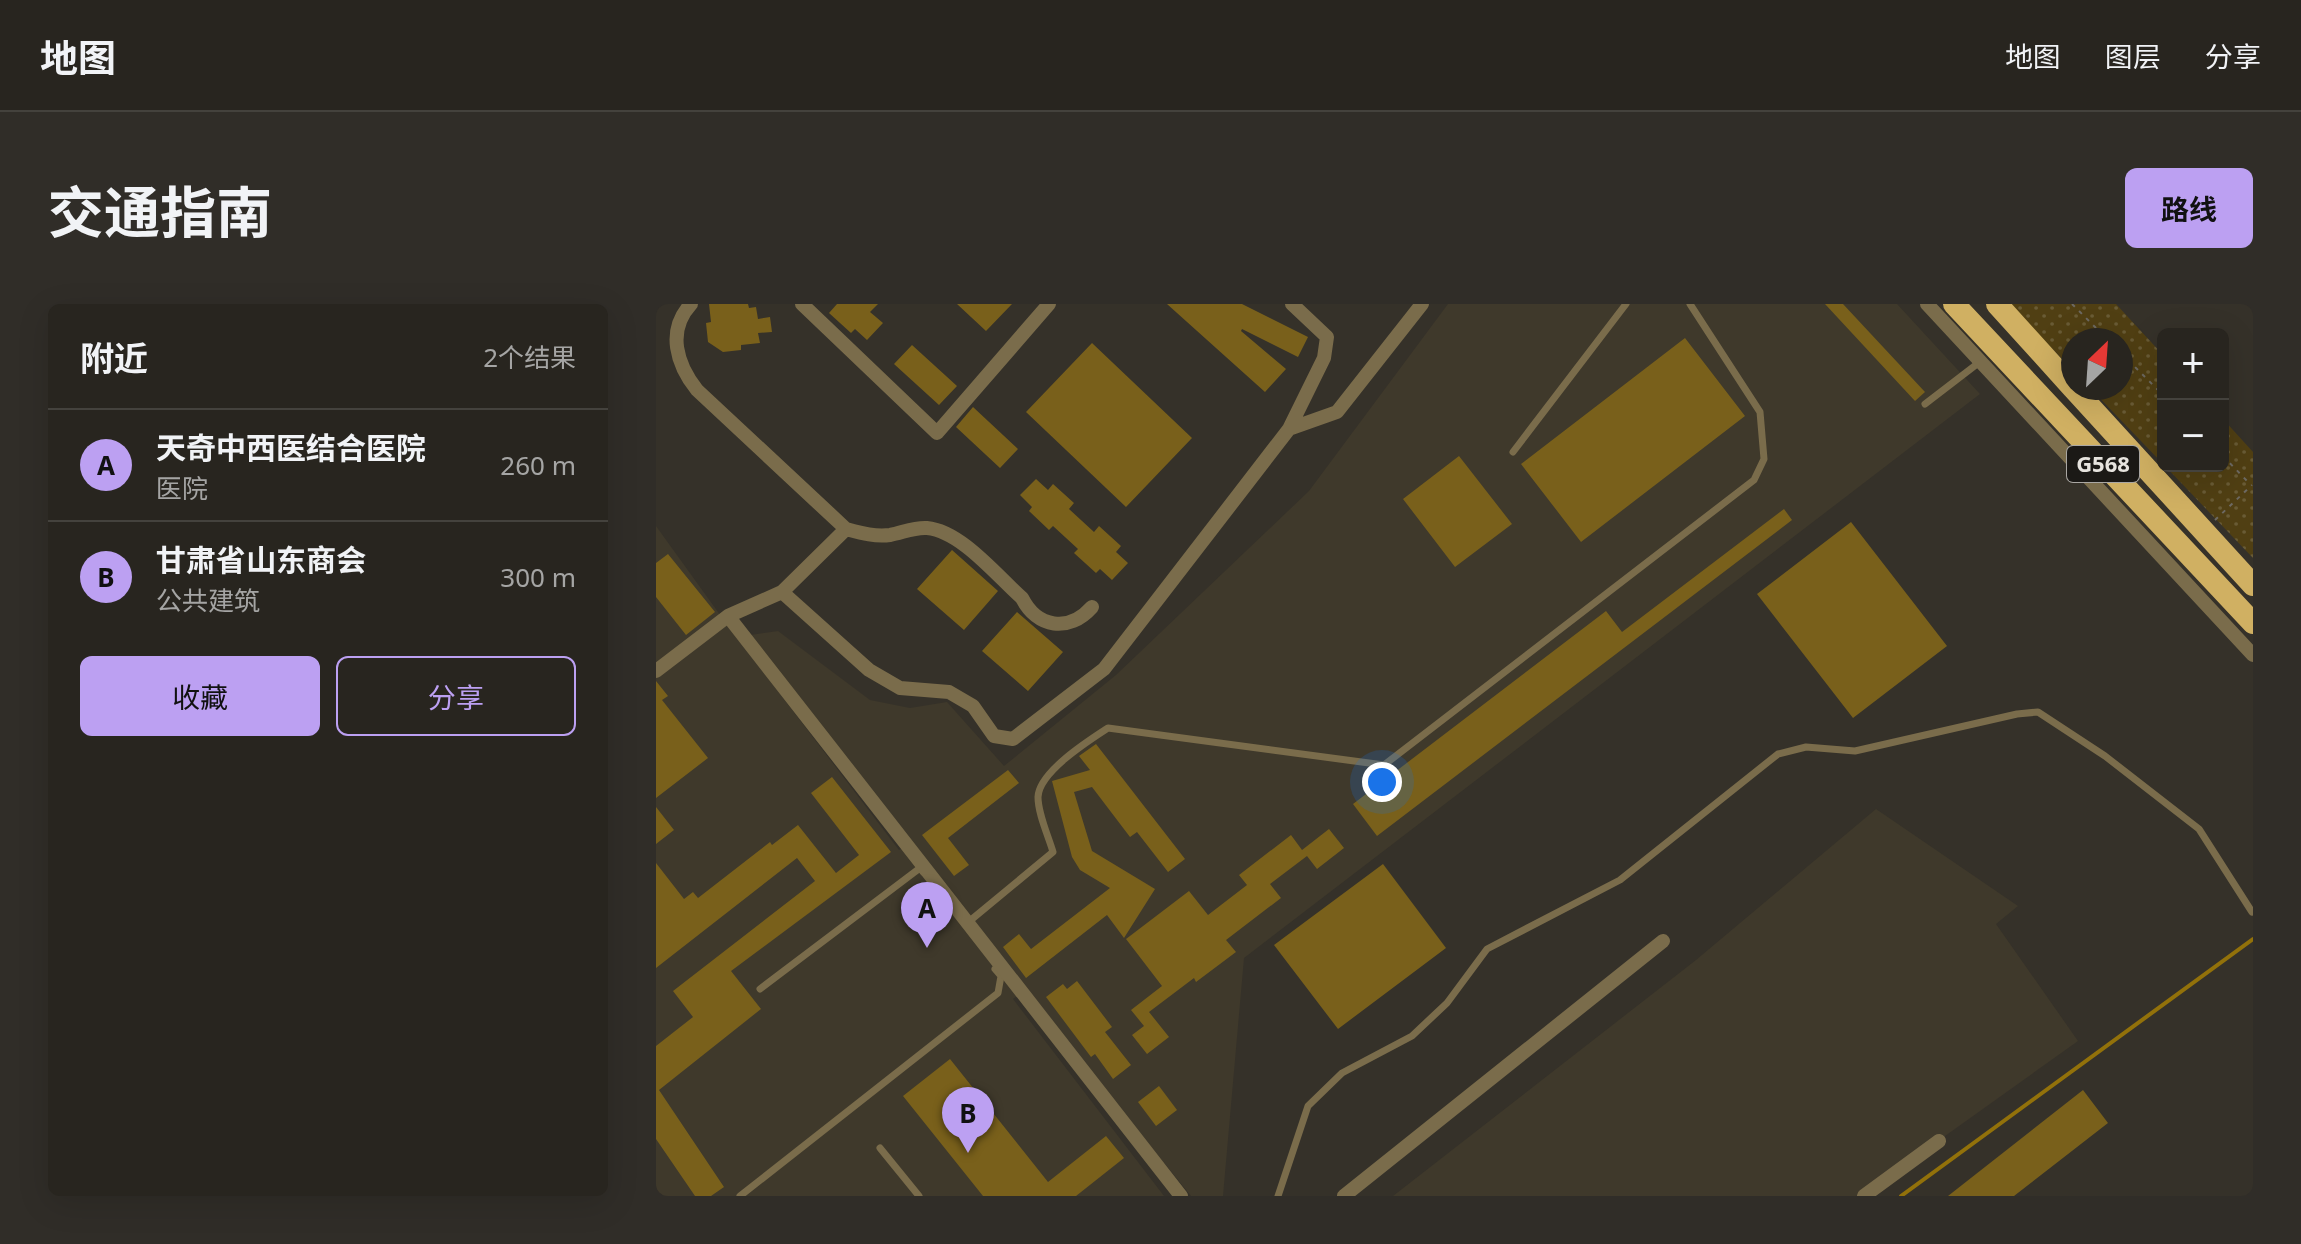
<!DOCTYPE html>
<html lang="zh">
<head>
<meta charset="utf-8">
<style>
	:root { --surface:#28251f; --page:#302d28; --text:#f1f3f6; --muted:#a5a5a4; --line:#44423d; --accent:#bca0f2 }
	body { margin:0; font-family:"Noto Sans","Noto Sans SC",sans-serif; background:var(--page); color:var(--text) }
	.controls { position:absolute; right:24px; top:24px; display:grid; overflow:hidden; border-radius:12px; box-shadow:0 8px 32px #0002 }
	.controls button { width:72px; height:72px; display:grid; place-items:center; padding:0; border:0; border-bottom:2px solid var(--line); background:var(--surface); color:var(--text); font:40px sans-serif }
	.compass { position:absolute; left:1405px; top:24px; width:72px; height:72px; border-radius:50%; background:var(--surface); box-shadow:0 8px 32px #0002; rotate:25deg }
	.you { position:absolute; left:726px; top:478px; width:28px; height:28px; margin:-20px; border:6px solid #fff; border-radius:50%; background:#1a73e8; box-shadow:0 0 0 12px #1a73e833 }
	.badge { display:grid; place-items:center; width:52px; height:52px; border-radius:50%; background:var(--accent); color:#111; font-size:26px; font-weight:700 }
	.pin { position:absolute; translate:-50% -66px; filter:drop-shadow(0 2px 4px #0008) }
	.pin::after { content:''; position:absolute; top:42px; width:28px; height:24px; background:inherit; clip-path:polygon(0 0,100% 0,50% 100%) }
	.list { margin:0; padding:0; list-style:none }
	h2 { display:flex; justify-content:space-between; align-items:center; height:104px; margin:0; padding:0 32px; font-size:34px }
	h2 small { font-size:26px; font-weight:400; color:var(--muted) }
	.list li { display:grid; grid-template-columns:52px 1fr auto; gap:24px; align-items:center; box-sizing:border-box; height:112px; padding:0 32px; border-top:2px solid var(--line) }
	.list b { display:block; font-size:30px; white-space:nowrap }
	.list p { margin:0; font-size:26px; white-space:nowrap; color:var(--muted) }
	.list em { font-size:26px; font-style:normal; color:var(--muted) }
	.actions { display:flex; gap:16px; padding:24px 32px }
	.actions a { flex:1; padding:18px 0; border:2px solid var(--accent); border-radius:12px; text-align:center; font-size:28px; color:var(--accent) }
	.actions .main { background:var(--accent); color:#111 }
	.map { position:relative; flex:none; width:1597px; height:892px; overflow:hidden; border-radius:12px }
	header { display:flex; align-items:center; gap:48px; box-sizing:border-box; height:112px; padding:0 40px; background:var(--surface); border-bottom:2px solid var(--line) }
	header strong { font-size:38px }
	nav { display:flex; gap:44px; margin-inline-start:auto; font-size:28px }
	.intro { display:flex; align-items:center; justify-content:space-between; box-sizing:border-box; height:192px; padding:0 48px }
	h1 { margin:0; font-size:56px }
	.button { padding:20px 36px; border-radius:12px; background:var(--accent); color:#111; font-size:28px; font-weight:700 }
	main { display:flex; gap:48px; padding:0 48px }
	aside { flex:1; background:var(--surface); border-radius:12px; box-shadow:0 8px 32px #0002 }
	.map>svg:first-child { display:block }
</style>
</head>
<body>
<header>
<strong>地图</strong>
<nav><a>地图</a><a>图层</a><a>分享</a></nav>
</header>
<div class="intro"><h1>交通指南</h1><a class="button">路线</a></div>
<main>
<aside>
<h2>附近<small>2个结果</small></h2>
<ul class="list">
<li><span class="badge">A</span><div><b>天奇中西医结合医院</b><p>医院</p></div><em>260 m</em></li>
<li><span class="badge">B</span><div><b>甘肃省山东商会</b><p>公共建筑</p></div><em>300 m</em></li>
</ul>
<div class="actions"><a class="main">收藏</a><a>分享</a></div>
</aside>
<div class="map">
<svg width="1597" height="892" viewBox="0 0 1597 892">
	<defs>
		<pattern id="park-dots" width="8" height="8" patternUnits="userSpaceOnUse" patternTransform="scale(2)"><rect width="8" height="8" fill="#503f13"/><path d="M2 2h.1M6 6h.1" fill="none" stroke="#695b35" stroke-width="1.8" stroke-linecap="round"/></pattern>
	</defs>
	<rect width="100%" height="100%" fill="#353129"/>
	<path fill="#3f392b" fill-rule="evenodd" d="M 792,0 L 1241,0 L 1324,90 L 588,654 L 567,892 L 535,892 L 368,687 L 357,695 L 508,892 L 3,892 L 0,888 L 0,222 L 80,333 L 122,327 L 214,396 L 254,404 L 291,398 L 348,462 L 460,371 L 653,187 ZM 105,365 L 249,542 L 243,546 Z
		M 1220,505 L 1362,602 L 1340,620 L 1422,737 L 1205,892 L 737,892 L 1040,656 Z"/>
	<path fill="url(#park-dots)" d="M 1353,0 L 1460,0 L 1507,51 L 1507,160 L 1434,84 L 1465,84 L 1465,36 L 1417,36 L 1417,66 Z
		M 1567,115 L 1597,148 L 1597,254 L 1509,162 L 1567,162 Z"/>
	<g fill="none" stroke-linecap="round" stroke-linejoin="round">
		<path stroke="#92710a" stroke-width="4" d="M 1245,892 L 1597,635"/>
	</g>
	<path fill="#79601b" d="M 53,0 L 92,0 L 93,4 L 100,3 L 102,15 L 114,13 L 116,28 L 102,29 L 104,39 L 85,41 L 85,46 L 67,48 L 52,38 L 50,19 L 55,18 Z
		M 181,0 L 222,0 L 214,8 L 227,19 L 211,36 L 199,25 L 195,29 L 173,9 Z
		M 301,0 L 356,0 L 330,27 Z
		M 511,0 L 586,0 L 652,33 L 642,53 L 586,25 L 585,27 L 630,65 L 609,88 Z
		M 1169,0 L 1187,0 L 1269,88 L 1259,97 Z
		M 1029,34 L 1089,112 L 925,238 L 865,160 Z
		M 436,39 L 536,134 L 470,203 L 370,108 Z
		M 256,41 L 301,82 L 283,101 L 238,60 Z
		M 317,103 L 362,145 L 344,164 L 300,123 Z
		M 803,152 L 856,220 L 799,263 L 747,195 Z
		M 380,175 L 392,186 L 397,180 L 418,199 L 413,205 L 438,228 L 443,222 L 465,242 L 460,248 L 472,259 L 456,276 L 444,265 L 440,269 L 418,249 L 422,245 L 397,222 L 393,226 L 373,207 L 376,203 L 364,191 Z
		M 1128,205 L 1136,216 L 721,532 L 697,500 L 950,307 L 966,328 Z
		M 1195,218 L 1291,342 L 1197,414 L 1101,290 Z
		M 296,246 L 342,287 L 308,326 L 261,285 Z
		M 12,250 L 59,308 L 30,331 L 0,293 L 0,259 Z
		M 361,308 L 407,348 L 372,387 L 326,347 Z
		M 0,377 L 12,392 L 6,396 L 52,454 L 0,494 Z
		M 440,440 L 529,555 L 512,568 L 481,528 L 474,533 L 436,483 L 418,488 L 436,547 L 499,585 L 468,634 L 451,611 L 370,674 L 347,643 L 363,630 L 375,645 L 454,584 L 424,566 L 416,553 L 396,477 L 434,466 L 423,452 Z
		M 352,466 L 363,479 L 292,534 L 313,561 L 298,572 L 266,531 Z
		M 176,473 L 235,548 L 75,667 L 105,705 L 3,786 L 68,883 L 55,892 L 39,892 L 0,835 L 0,742 L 37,713 L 17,687 L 159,577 L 141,554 L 0,664 L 0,559 L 28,595 L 37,588 L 42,594 L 114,538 L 116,541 L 142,521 L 180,569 L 203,551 L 155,489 Z
		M 0,503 L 18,526 L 0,540 Z
		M 673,525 L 688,544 L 661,565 L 651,552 L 614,580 L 625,594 L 570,636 L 580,648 L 540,678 L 538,674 L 493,708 L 513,733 L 491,750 L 476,731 L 488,722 L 475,706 L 506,682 L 470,635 L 533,587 L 552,611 L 591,581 L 583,571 L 635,531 L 646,546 Z
		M 727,560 L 790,644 L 682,725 L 618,641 Z
		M 421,677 L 456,723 L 449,728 L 475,761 L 457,775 L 439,750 L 435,753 L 390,693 L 407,680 L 411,685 Z
		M 294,755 L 392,878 L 450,832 L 468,854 L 420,892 L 327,892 L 247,792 Z
		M 503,782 L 521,806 L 500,822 L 482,798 Z
		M 1427,786 L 1452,819 L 1358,892 L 1292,892 Z"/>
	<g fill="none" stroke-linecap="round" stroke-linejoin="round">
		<path stroke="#6d6962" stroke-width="2" stroke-dasharray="4 6" stroke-linecap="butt" d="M 1416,0 L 1452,36
			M 1465,49 L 1507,91
			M 1567,152 L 1594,180
			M 1559,216 L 1596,181"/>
		<path stroke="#7a6c4b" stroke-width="7" d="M 1269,100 L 1325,57
			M 857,148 L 970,0
			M 310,620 L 397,548 C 392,531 382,510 382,493 C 383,468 432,437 452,424 L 728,461 L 1098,176 L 1108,155 L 1104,108 L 1034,0
			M 104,685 L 264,564 L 267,568
			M 224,844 L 263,892
			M 84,892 L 342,689 L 345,672 L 339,665
			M 622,892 L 652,802 L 686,769 L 756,732 L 791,699 L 831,645 L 964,576 L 1122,450 L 1150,443 L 1199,447 L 1361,410 L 1382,408 L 1449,452 L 1543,525 L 1596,608"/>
		<path stroke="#7a6c4b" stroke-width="14" d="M 35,0 C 10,27 21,61 41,86 L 190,225 C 205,229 219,233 234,231 C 246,229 258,223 271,224 C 305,227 341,272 366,294 C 381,324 413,329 436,303
			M 146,0 L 281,129 L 393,0
			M 1271,0 L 1597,351
			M 633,125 L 668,54 L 671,33 L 636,0
			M 126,288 L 190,225
			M 72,312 L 525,892
			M 0,367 L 72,312 L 126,288 L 213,366 L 244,384 L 293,388 L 317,402 L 338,432 L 357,435 L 448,365 L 633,125 L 681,108 L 766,0
			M 688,892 L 1007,637
			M 1208,892 L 1283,837"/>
		<path stroke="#d0b062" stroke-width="22" d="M 1298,0 L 1597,319
			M 1341,0 L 1417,84
			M 1417,84 L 1597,281"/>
	</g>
	<g text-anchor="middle" stroke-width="7" stroke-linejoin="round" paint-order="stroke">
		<rect fill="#1b1916" stroke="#aaa7a3" stroke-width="2" x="1411" y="142" width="72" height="36" rx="6"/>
		<g font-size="22" font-weight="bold" fill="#e7e4df">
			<text x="1447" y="168">G568</text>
		</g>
	</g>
</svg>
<div class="controls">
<button>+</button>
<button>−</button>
</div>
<svg class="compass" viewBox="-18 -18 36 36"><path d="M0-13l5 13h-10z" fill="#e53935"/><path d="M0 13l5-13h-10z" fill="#a5a5a4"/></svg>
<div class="you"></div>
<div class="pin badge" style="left:271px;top:644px">A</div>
<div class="pin badge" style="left:312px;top:849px">B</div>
</div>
</main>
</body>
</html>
